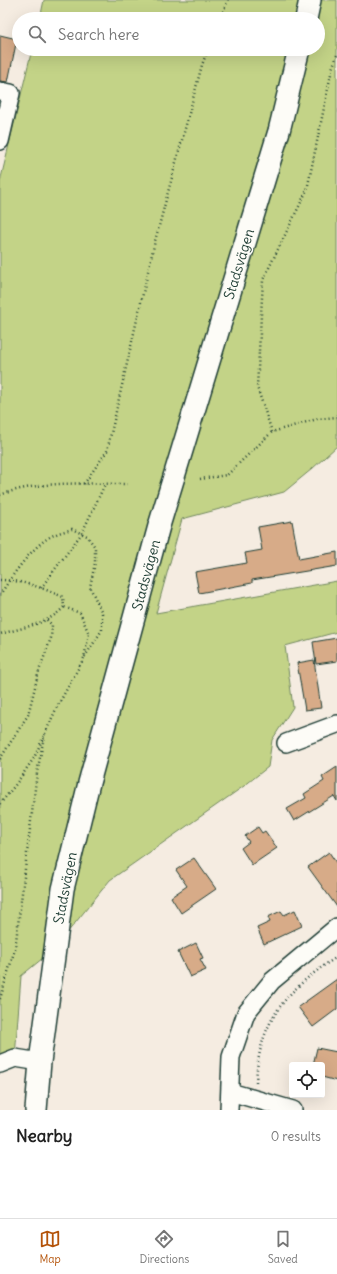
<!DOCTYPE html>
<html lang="en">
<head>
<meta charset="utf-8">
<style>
	:root { --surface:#fff; --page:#f2f2f2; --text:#222; --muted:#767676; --line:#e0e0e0; --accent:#b45309 }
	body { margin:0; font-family:Delius,sans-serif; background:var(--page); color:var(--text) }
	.controls { position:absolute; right:12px; bottom:12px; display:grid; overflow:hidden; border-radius:4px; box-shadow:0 4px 16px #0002 }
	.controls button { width:36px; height:36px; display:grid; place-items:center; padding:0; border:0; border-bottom:1px solid var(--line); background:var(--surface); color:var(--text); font:20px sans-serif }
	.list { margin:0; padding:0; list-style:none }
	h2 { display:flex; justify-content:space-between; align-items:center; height:52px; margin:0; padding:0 16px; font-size:17px }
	h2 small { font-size:13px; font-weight:400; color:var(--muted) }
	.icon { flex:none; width:22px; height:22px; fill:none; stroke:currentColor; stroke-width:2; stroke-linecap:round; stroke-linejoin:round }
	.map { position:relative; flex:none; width:337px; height:1110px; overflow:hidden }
	.search { position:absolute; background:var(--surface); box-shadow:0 4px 16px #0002; left:12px; right:12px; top:12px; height:44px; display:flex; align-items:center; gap:10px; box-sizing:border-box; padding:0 14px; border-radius:22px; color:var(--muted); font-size:15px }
	.sheet { height:108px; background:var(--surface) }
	nav { display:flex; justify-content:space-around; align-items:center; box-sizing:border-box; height:56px; border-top:1px solid var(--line); background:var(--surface); font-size:11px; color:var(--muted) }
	nav a { display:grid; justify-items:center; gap:2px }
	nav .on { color:var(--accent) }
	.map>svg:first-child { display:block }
</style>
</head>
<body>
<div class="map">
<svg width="337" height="1110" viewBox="0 0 337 1110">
	<rect width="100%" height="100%" fill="#f5ece1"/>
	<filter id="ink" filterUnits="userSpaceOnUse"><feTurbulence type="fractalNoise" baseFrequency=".025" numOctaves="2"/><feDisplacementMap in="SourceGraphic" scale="8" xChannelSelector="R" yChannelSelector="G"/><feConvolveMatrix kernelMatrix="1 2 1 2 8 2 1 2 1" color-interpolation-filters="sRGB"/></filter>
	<g filter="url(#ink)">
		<path fill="#c3d387" stroke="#71885e" d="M 44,0 L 337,0 L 337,446 L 312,469 L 284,492 L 182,519 L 156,613 L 337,581 L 337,632 L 285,646 L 293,707 L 272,740 L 268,767 L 244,786 L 110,880 L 54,949 L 21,976 L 15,1058 L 0,1064 L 0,182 L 32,49 L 318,49 L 318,19 L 40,19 Z"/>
		<path fill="#d7ab88" stroke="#1f3d34" d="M 0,35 L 17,39 L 8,82 L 0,81 Z
			M 292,521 L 299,559 L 337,552 L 337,566 L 252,580 L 252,583 L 199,593 L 195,572 L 247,563 L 245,553 L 262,550 L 258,527 Z
			M 337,638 L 337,661 L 316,664 L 313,642 Z
			M 314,660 L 321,708 L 305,710 L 297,663 Z
			M 337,767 L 337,801 L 334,796 L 294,821 L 287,809 L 306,798 L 304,794 L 324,781 L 322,777 Z
			M 258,827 L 262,833 L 265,831 L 277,848 L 252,865 L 241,848 L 249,842 L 245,836 Z
			M 329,852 L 337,864 L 337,907 L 308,867 Z
			M 194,858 L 216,889 L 181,913 L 171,897 L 187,886 L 176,870 Z
			M 295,910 L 302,926 L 264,944 L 257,928 L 270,922 L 268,917 L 281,911 L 284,915 Z
			M 196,943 L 203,958 L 200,959 L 206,970 L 190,977 L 178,952 Z
			M 337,979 L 337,1009 L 313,1027 L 298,1007 Z
			M 317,1048 L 337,1052 L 337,1081 L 322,1077 L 322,1065 L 313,1065 Z"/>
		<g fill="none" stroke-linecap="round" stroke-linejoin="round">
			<g stroke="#1f3d34" stroke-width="20">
				<path id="minor" d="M 0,91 L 11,93 L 0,141
					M 286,743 L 337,724
					M 0,1064 L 15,1058 L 40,1062
					M 230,1092 L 293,1110
					M 229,1110 L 231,1057 L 246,1013 L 272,981 L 337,927"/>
			</g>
			<g stroke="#1f3d34" stroke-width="24">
				<path id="major" d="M 306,19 L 310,0
					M 36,1110 L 40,1062 L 63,889 L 89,783 L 159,526 L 279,131 L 299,49"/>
			</g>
			<path stroke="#1f3d34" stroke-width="2.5" stroke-dasharray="1 3" stroke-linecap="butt" d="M 220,19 L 228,0
				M 272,432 L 257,387 L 263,280 L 307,190 L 332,69 L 337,55
				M 200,479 L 227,475 L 272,432 L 317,419 L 337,417
				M 84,484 L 107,451 L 155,241 L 202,65 L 208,49
				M 0,495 C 41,480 84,484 127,484
				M 0,580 C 22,580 43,588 63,597 L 64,607 C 49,624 21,628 0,634
				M 41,588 L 82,533 L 105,484
				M 0,595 C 11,577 34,543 54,535 C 60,532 66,531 72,529 L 87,536 L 95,547 L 95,563 L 90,587 L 102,613 L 102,630 L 84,658
				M 0,759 L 28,715 L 39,671 L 51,638 L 52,625 L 46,619
				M 0,804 L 16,784 L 34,758 L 57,707 L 84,658 L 89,634 L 80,613 L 64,607
				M 0,999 L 15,949 L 37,773 L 45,732
				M 256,1082 C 259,1020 287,989 337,957"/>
			<use href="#minor" stroke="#fdfcf7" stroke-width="17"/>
			<use href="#major" stroke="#fdfcf7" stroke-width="21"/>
		</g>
	</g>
	<g text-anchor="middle" stroke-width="3" stroke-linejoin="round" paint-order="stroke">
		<g font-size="14" fill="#1f3d34" stroke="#fdfcf7">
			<text transform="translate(239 264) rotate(-73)" y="5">Stadsvägen</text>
			<text transform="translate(146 575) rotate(-75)" y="5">Stadsvägen</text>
			<text transform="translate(65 888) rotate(-79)" y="5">Stadsvägen</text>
		</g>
	</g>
</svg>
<div class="controls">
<button><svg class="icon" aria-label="locate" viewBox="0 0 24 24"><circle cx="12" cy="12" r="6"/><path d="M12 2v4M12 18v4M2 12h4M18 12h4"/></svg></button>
</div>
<div class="search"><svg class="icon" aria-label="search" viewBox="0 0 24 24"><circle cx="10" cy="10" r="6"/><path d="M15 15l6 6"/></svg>Search here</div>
</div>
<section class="sheet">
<h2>Nearby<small>0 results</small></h2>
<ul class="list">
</ul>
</section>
<nav>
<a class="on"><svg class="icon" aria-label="map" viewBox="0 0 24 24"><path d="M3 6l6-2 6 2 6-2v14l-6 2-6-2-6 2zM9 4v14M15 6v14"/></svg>Map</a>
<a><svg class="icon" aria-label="directions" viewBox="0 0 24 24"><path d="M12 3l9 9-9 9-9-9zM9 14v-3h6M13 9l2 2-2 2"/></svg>Directions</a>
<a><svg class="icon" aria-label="saved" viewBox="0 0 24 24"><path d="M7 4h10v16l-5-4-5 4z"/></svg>Saved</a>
</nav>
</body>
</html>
